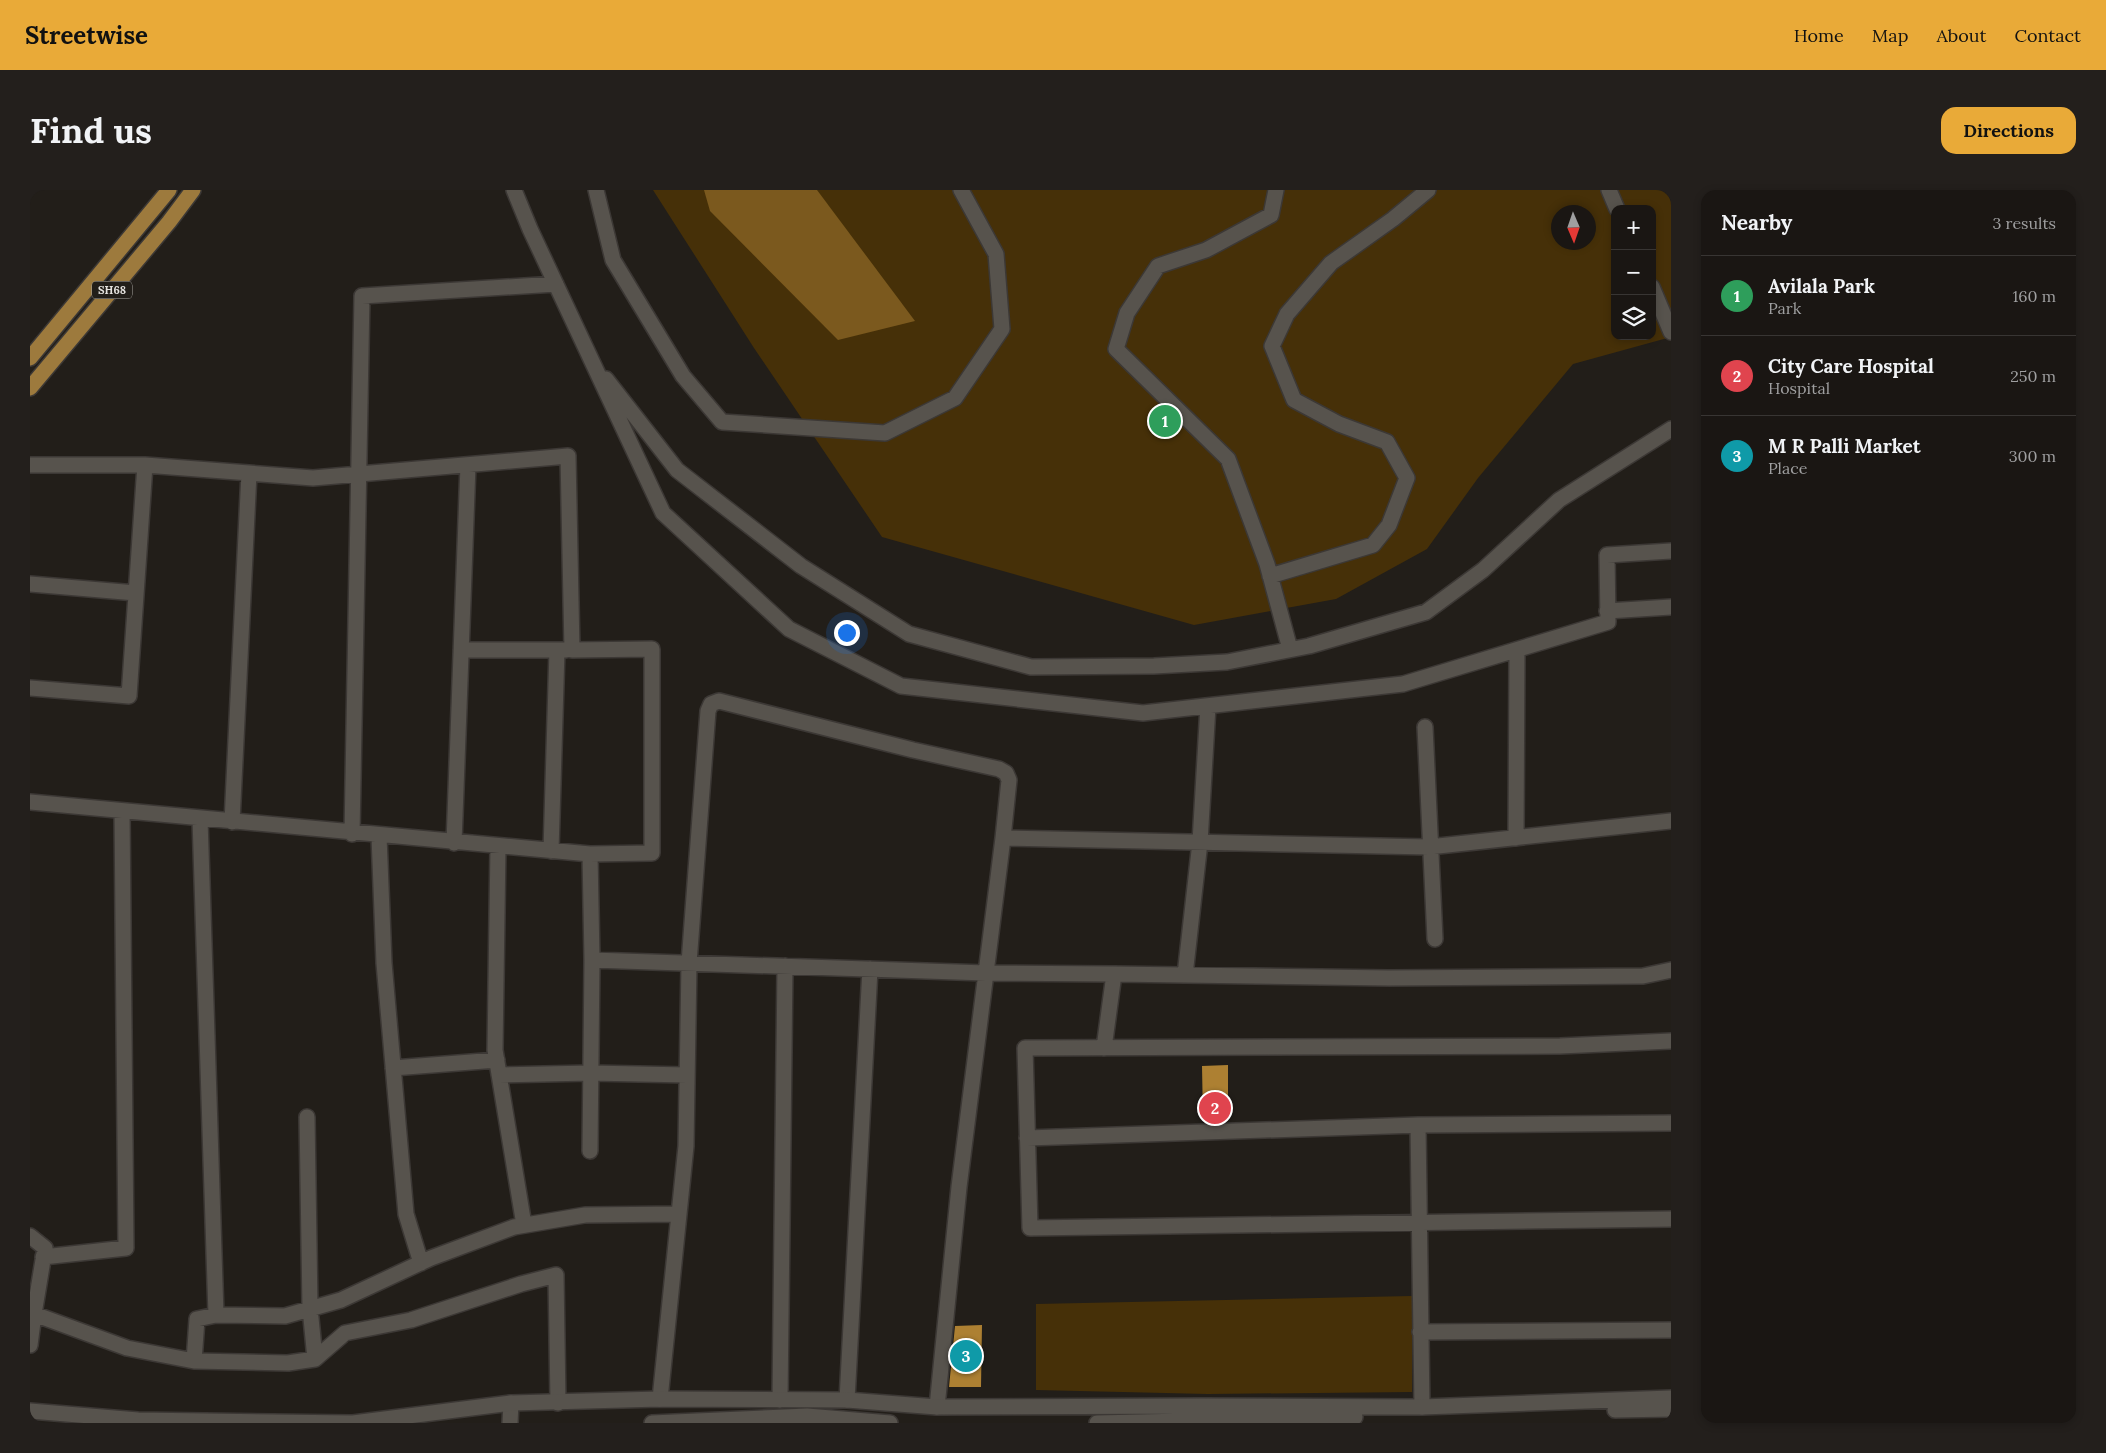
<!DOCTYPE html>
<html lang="en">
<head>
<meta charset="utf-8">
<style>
	:root { --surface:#1a1613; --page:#231f1c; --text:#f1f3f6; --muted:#9f9fa0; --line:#383533; --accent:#e9aa38 }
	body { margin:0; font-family:Lora,serif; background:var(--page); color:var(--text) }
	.controls { position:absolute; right:15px; top:15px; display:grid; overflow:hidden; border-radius:10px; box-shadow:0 2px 8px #0003 }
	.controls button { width:45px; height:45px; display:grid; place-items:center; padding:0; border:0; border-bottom:1px solid var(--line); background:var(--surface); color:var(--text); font:25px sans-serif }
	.compass { position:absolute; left:1521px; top:15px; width:45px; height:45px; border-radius:50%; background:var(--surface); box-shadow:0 2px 8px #0003; rotate:178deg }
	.you { position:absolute; left:816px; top:442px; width:18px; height:18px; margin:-12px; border:4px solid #fff; border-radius:50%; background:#1a73e8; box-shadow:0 0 0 8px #1a73e833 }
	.badge { display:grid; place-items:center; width:32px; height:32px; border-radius:50%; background:var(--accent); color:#fff; font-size:16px; font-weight:700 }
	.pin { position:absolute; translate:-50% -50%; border:2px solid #fff; box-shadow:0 1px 5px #0006 }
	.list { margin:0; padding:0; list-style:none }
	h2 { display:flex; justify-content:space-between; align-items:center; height:65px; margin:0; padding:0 20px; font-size:21px }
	h2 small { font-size:16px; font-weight:400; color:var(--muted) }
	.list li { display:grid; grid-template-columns:32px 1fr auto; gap:15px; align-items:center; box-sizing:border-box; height:80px; padding:0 20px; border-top:1px solid var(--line) }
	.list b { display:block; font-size:19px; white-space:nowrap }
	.list p { margin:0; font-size:16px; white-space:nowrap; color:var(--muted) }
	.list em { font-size:16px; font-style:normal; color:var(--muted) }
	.icon { flex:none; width:28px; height:28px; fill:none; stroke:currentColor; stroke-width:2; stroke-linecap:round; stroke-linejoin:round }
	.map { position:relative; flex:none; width:1641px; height:1233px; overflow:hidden; border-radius:15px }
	header { display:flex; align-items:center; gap:30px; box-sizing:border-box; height:70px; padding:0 25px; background:var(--accent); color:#111 }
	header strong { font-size:24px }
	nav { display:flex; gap:28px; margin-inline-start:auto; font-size:18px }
	.intro { display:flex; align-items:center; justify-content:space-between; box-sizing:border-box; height:120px; padding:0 30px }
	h1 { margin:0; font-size:35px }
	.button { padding:12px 22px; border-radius:15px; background:var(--accent); color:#111; font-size:18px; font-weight:700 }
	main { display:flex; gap:30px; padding:0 30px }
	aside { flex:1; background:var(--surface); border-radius:15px; box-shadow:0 2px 8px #0003 }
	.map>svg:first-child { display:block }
</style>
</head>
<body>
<header>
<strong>Streetwise</strong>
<nav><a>Home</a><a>Map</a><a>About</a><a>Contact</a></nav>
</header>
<div class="intro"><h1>Find us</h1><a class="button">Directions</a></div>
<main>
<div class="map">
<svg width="1641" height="1233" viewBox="0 0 1641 1233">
	<rect width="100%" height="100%" fill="#221e19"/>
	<path fill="#463008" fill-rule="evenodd" d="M 623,0 L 1641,0 L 1641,147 L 1543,174 L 1448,288 L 1397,359 L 1306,409 L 1164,435 L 852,347 L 724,158 ZM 1585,19 L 1622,19 L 1622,146 L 1585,146 ZM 1528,22 L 1558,22 L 1558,52 L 1528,52 Z
		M 1382,1106 L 1382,1202 L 1178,1204 L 1006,1200 L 1006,1114 Z"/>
	<path fill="#7b591e" d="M 674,0 L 787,0 L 885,131 L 808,150 L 680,21 Z"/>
	<path fill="#ad8032" d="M 1198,875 L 1198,929 L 1173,929 L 1172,876 Z
		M 952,1135 L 951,1197 L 919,1197 L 925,1136 Z"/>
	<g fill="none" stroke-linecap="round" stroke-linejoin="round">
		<g stroke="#3c3835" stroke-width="18">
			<path id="street" d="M 484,0 L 500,39 L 633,323 L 759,439 L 871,496 L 1113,523 L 1373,494 L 1578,432 L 1577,365 L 1641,361
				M 566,0 L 583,70 L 653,186 L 692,232 L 855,243 L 925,208 L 972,139 L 966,64 L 931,0
				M 1246,0 L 1241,25 L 1176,60 L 1128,76 L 1097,123 L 1086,159 L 1198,269 L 1237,374 L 1260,459
				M 1579,0 L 1587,19
				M 1622,97 L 1641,142
				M 576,189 L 647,280 L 771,376 L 879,444 L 1001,477 L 1124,476 L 1197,472 L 1279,456 L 1396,422 L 1453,380 L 1529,310 L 1641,239
				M 0,275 L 115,275 L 283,288 L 538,266 L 542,460 L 622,459 L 622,663 L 560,664
				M 1240,386 L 1343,355 L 1359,335 L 1377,288 L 1357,252 L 1309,234 L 1264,210 L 1242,156 L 1257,124 L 1301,73 L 1363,29 L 1398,0
				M 0,394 L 106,403
				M 1577,421 L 1641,417
				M 431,460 L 536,460
				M 0,498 L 99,506 L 115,275
				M 1395,537 L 1405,749
				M 0,612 L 560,664 L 562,770 L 956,783 L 1084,784
				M 170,629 L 186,1125 L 255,1126 L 311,1110 L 401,1068 L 484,1037 L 555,1025 L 649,1024
				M 202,632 L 219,283
				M 322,644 L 332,106 L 526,94
				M 349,646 L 354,773 L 376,1024 L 391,1073
				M 1486,648 L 1487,460
				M 424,653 L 438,275
				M 468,656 L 465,860 L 494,1035
				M 521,661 L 527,460
				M 1155,785 L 1170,652 L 1178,516
				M 1641,851 L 1530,856 L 995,858 L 1000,1038 L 1641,1029
				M 1074,858 L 1084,784 L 1359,788 L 1613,786 L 1641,780
				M 363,878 L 467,870
				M 469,885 L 561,883 L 657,885
				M 277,927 L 280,1118 L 285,1169
				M 1388,935 L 1392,1217
				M 997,948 L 1388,935 L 1641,933
				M 560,961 L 562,770
				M 0,1046 L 15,1058 L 4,1124
				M 13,1067 L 96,1058 L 92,621
				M 1390,1142 L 1641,1140
				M 0,1155 L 4,1124 L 97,1158 L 164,1171 L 258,1173 L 285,1169 L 315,1143 L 381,1130 L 491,1094 L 526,1085 L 528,1213
				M 164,1171 L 167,1129 L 186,1125
				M 630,1209 L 656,956 L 659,773 L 678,521 L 681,514 L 689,511 L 883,560 L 969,579 L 976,583 L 979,590 L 973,648
				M 750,1210 L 755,776
				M 817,1210 L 840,779
				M 907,1217 L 929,997 L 973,648 L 1399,657 L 1641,631
				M 480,1233 L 481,1213"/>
		</g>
		<g stroke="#3c3835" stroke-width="18">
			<path id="secondary" d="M 1585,1220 L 1641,1219
				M 0,1221 L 108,1230 L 322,1233
				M 323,1233 L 481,1213 L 630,1209 L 817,1210 L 907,1217 L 1172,1216 L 1392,1217 L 1641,1208
				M 622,1233 L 777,1226 L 860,1233
				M 1067,1233 L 1325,1227"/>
		</g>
		<g stroke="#3c3835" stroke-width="18">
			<path id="primary" d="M 0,168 L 139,0
				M 0,198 L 139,32 L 163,0"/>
		</g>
		<use href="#street" stroke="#57534d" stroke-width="15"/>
		<use href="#secondary" stroke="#57534d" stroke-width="15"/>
		<use href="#primary" stroke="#9d7a3d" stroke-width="15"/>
	</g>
	<g text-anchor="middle" stroke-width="5" stroke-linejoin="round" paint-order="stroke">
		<rect fill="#221e19" stroke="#aaa8a4" stroke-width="1" x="62" y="91.5" width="40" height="17" rx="4"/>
		<g font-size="11" font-weight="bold" fill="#e5e3df">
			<text x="82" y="104">SH68</text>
		</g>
	</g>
</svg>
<div class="controls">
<button>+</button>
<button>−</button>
<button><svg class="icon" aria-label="layers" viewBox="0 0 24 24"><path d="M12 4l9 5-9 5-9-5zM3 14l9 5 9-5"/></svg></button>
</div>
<svg class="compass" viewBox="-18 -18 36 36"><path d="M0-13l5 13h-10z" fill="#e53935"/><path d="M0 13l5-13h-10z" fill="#9f9fa0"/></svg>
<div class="you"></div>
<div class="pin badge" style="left:1135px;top:231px;background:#2e9e5b">1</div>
<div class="pin badge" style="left:1185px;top:918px;background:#e0444e">2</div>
<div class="pin badge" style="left:936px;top:1166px;background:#0f9aa8">3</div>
</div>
<aside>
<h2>Nearby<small>3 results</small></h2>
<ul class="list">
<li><span class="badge" style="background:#2e9e5b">1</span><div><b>Avilala Park</b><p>Park</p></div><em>160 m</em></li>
<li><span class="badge" style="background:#e0444e">2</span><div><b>City Care Hospital</b><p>Hospital</p></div><em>250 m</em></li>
<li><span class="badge" style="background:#0f9aa8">3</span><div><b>M R Palli Market</b><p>Place</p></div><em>300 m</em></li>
</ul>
</aside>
</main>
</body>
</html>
